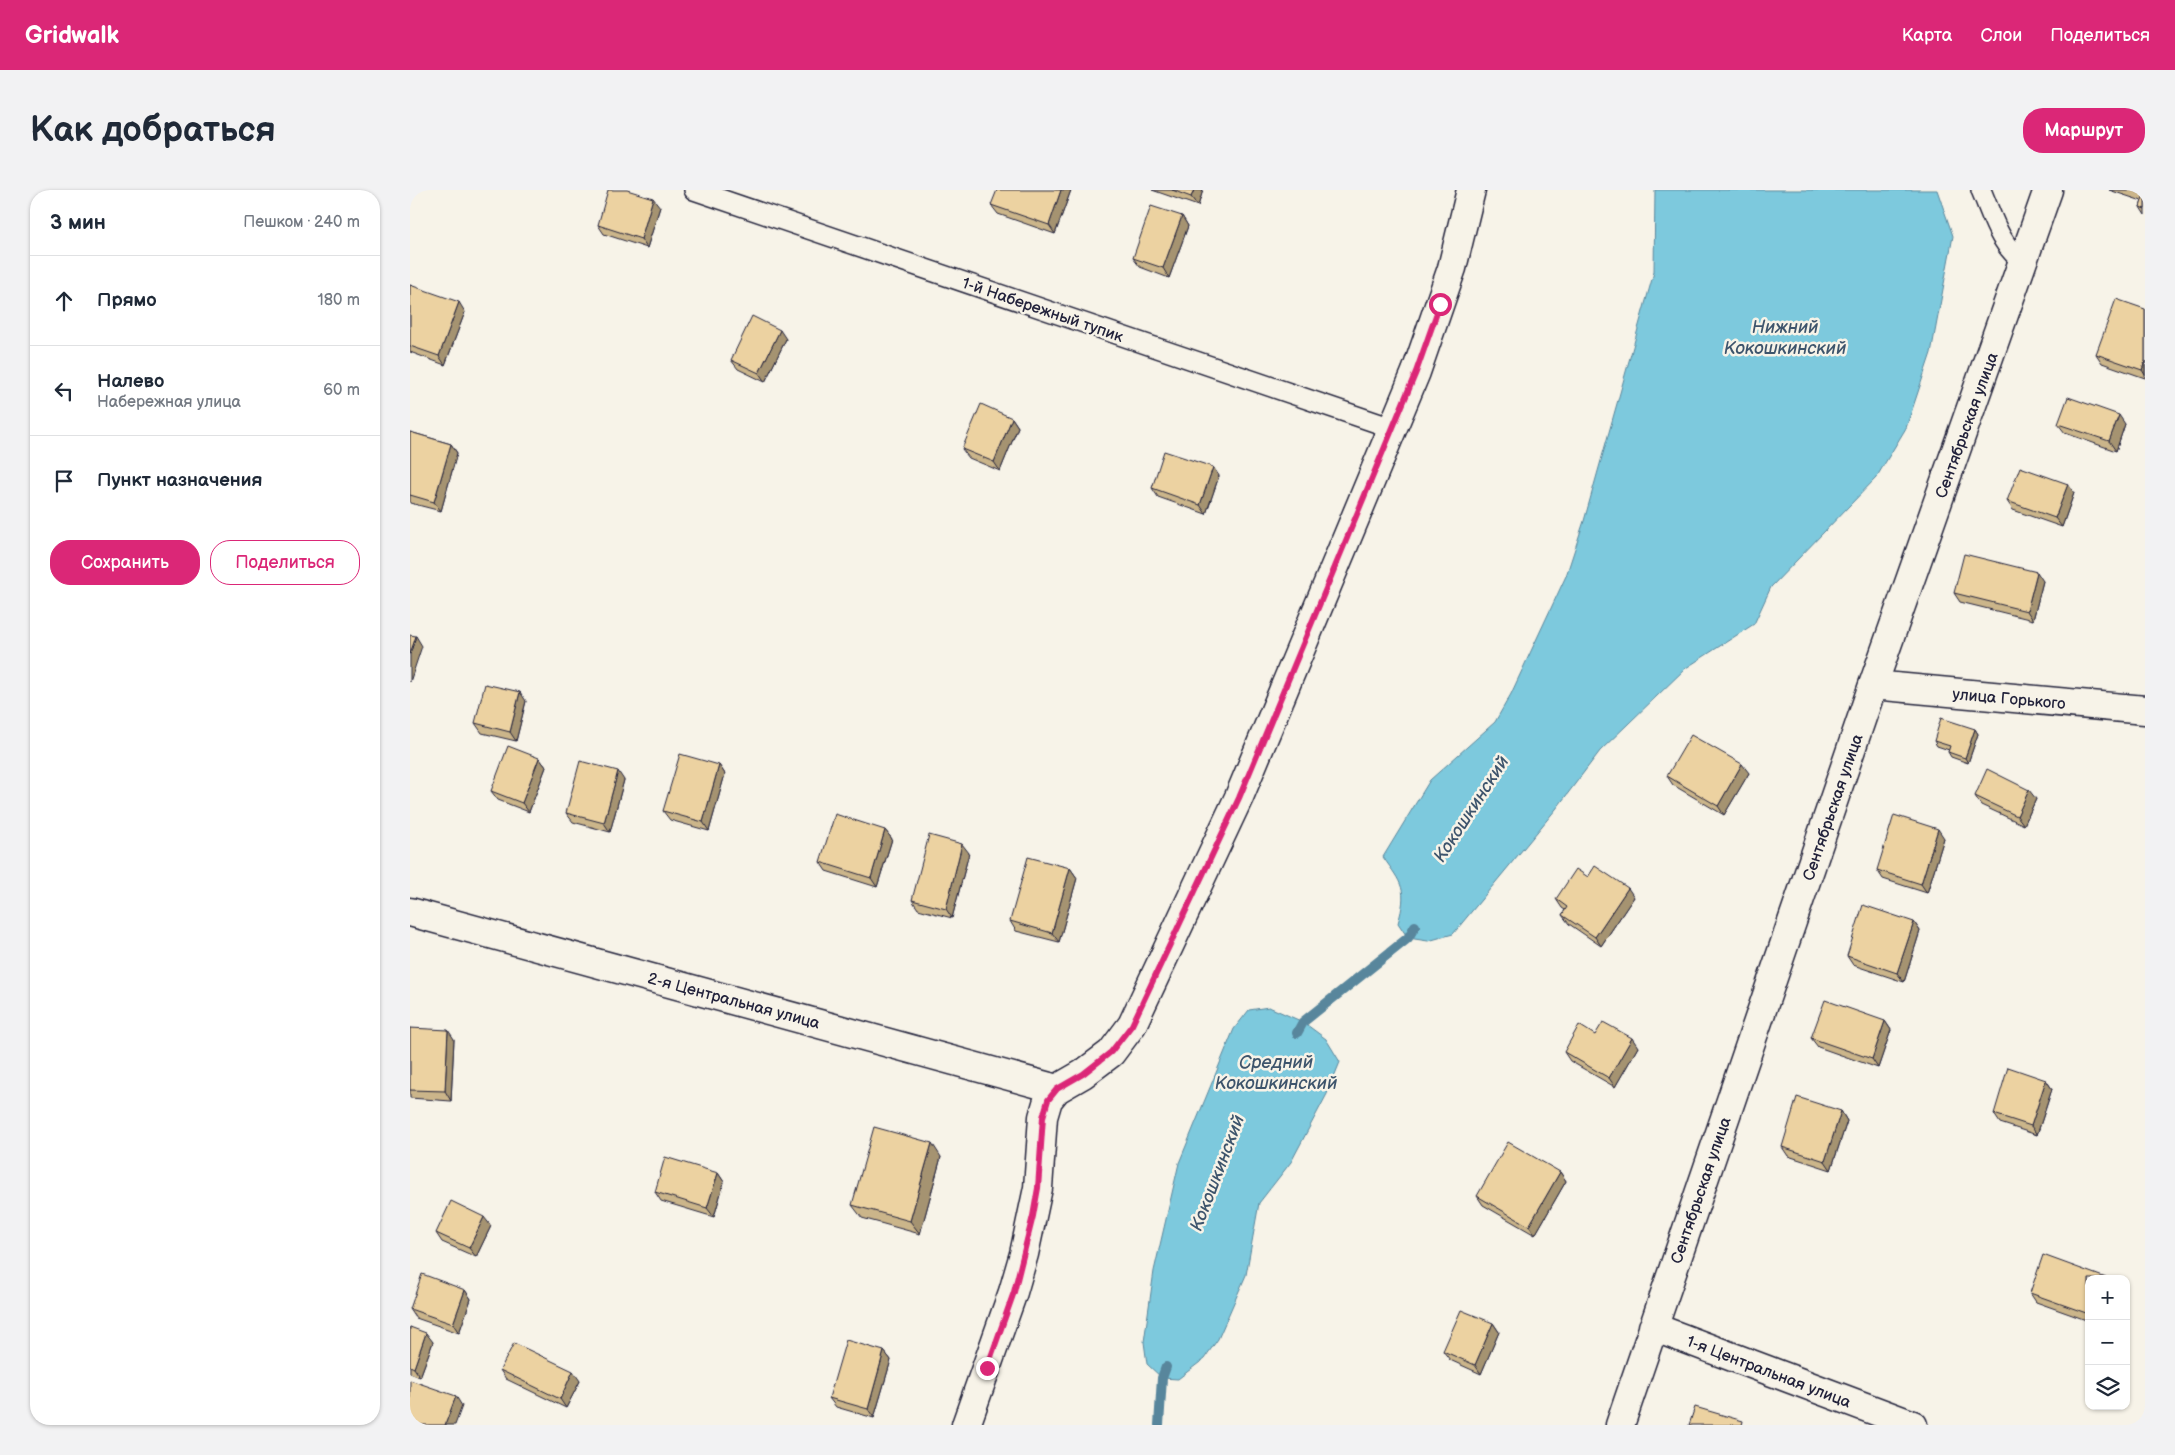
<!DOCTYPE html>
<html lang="ru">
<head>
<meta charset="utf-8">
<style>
	:root { --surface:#fff; --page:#f2f2f3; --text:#1f2937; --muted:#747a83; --line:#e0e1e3; --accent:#db2777 }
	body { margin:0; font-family:"Balsamiq Sans",sans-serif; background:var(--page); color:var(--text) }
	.controls { position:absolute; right:15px; bottom:15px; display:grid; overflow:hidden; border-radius:10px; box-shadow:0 1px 4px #0004 }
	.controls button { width:45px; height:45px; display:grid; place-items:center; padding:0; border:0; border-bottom:1px solid var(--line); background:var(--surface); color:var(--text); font:25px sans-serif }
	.stop { position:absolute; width:15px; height:15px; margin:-11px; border:4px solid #db2777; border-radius:50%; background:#fff }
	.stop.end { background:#db2777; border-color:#fff; box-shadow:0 1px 5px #0008 }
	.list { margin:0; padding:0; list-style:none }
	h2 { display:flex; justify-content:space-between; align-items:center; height:65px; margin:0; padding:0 20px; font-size:21px }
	h2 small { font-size:16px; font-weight:400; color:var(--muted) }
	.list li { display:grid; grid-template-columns:32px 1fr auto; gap:15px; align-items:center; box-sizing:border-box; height:90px; padding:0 20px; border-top:1px solid var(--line) }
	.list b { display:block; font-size:19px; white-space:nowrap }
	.list p { margin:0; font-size:16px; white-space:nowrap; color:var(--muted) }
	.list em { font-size:16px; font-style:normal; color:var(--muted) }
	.actions { display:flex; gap:10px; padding:15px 20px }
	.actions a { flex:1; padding:11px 0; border:1px solid var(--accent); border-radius:20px; text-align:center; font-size:18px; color:var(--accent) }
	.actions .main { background:var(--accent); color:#fff }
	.icon { flex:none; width:28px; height:28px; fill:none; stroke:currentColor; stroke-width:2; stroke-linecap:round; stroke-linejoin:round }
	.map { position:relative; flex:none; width:1735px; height:1235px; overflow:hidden; border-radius:20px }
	header { display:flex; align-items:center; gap:30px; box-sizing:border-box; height:70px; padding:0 25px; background:var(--accent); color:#fff }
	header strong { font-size:24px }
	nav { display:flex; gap:28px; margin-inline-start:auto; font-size:18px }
	.intro { display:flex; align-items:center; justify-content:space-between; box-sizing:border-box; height:120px; padding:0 30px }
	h1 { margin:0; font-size:35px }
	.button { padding:12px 22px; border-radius:20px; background:var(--accent); color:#fff; font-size:18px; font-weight:700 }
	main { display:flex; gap:30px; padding:0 30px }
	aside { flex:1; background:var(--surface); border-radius:20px; box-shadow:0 1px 4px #0004 }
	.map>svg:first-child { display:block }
</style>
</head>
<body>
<header>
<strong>Gridwalk</strong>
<nav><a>Карта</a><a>Слои</a><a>Поделиться</a></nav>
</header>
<div class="intro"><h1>Как добраться</h1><a class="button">Маршрут</a></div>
<main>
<aside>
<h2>3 мин<small>Пешком · 240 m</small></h2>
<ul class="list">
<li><svg class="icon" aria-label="ahead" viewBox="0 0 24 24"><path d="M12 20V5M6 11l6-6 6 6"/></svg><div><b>Прямо</b></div><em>180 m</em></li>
<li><svg class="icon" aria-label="left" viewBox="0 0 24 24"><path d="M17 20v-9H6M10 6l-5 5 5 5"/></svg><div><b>Налево</b><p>Набережная улица</p></div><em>60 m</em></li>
<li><svg class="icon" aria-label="arrive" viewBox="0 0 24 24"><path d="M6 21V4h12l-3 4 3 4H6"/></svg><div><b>Пункт назначения</b></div></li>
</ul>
<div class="actions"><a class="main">Сохранить</a><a>Поделиться</a></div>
</aside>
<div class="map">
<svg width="1735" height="1235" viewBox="0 0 1735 1235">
	<rect width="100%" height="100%" fill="#f7f3e8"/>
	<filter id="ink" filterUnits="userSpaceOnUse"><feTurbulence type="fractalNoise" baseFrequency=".02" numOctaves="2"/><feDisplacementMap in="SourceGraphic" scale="10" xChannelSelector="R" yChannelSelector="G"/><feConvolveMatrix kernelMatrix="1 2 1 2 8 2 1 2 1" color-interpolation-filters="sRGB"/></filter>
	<g filter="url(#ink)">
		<path fill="#7dc9dd" stroke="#59869c" d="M 1245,0 L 1527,0 L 1543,46 L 1521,163 L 1496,238 L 1466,288 L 1361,397 L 1344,434 L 1276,478 L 1190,561 L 1146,619 L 1043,744 L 1018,751 L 998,748 L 988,733 C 998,699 992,694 973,667 L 1020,590 L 1085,532 L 1101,504 L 1156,386 L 1174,331 L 1244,82 Z
			M 859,817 L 893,832 L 916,849 L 930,872 L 917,904 L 881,972 L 849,1013 L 836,1085 L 808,1149 L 794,1169 L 768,1189 L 752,1188 L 737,1174 L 734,1152 L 744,1081 L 769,973 L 824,839 L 839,820 Z"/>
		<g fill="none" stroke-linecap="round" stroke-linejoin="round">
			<path stroke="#59869c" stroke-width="10" d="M 887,843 L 893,832 L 998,748 L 1005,736
				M 749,1235 L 752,1188 L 756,1177"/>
			<g stroke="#22223b" stroke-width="22">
				<path id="lane" d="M 284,0 L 982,238
					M 1571,0 C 1583,28 1589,54 1614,73"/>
			</g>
			<g stroke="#22223b" stroke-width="31">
				<path id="street" d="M 1463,495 L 1735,520
					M 0,722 L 647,899
					M 1243,1137 L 1503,1235
					M 556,1235 L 603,1102 L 614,1064 L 628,998 L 633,927 L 638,910 L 647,899 L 673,884 L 701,863 L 722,835 L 829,607 L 1006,182 L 1042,78 L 1061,0
					M 1210,1235 L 1463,495 L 1638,0"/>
			</g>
			<use href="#lane" stroke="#f7f3e8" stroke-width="19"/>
			<use href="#street" stroke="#f7f3e8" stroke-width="28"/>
		</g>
		<path fill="#cbb58a" stroke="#22223b" d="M 661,0 L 645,44 L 588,24 L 581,15 Z
			M 742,0 L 793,0 L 788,16 Z
			M 1699,0 L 1735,0 L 1735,25 L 1730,17 L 1732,11 Z
			M 250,17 L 237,58 L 194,44 L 188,35 Z
			M 772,26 L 778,36 L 759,88 L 730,77 L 723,68 Z
			M 0,95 L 55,122 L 35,175 L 0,162 Z
			M 1735,119 L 1735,188 L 1692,173 L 1686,164 Z
			M 376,149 L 355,192 L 328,179 L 321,170 Z
			M 602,228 L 608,237 L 590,281 L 559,268 L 552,259 Z
			M 1648,234 L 1715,234 L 1706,261 L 1655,243 Z
			M 0,242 L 41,254 L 47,263 L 31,321 L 0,313 Z
			M 803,277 L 809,286 L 796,324 L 748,307 L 742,298 Z
			M 1664,303 L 1652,337 L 1603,320 L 1597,311 Z
			M 1633,391 L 1623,430 L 1550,412 L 1544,403 Z
			M 116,511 L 106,551 L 72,543 L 65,533 Z
			M 1565,539 L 1568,544 L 1558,573 L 1541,567 L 1538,562 L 1539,560 L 1527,556 L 1524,551 Z
			M 129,568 L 136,577 L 119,622 L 88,610 L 81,601 Z
			M 309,575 L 315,584 L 299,641 L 260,630 L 253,621 Z
			M 1339,583 L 1314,625 L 1263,595 L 1257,586 Z
			M 214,590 L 200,642 L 163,632 L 156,623 Z
			M 1565,606 L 1626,609 L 1614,635 L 1571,615 Z
			M 475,640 L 482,649 L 467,697 L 416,681 L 410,672 Z
			M 1534,648 L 1517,703 L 1473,689 L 1467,680 Z
			M 559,663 L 542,728 L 508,719 L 502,710 Z
			M 660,678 L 667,688 L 649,752 L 606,741 L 600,731 Z
			M 1178,687 L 1224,707 L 1191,756 L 1159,734 L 1152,725 L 1155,720 L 1152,718 L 1146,709 Z
			M 1504,732 L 1510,741 L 1494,792 L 1443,775 L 1437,766 Z
			M 1475,831 L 1481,840 L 1468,878 L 1408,857 L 1401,848 Z
			M 0,838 L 44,849 L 41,911 L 0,908 Z
			M 1185,845 L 1228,857 L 1205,897 L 1160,871 L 1154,862 Z
			M 1636,890 L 1642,899 L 1627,945 L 1590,933 L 1584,924 Z
			M 1431,921 L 1437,931 L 1421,980 L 1378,966 L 1372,957 Z
			M 531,967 L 510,1044 L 452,1028 L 442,1015 Z
			M 1150,982 L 1156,991 L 1125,1045 L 1073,1015 L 1067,1006 Z
			M 308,983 L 314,992 L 304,1027 L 251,1011 L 245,1002 Z
			M 81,1036 L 66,1067 L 32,1052 L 26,1043 Z
			M 1679,1089 L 1679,1131 L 1626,1112 L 1620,1103 Z
			M 55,1100 L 61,1109 L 49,1143 L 6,1128 L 0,1119 Z
			M 1083,1133 L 1089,1142 L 1071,1184 L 1040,1170 L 1033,1161 Z
			M 0,1137 L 23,1152 L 10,1187 L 0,1183 Z
			M 474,1161 L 481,1170 L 464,1228 L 426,1217 L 419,1208 Z
			M 90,1180 L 170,1191 L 156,1218 L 96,1189 Z"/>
		<path fill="#a59371" stroke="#22223b" d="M 651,0 L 661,0 L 645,44 L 639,35 Z
			M 784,0 L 793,0 L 788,16 L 781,7 Z
			M 243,8 L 250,17 L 237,58 L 231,49 Z
			M 772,26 L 778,36 L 759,88 L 753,78 Z
			M 49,112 L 55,122 L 35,175 L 29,166 Z
			M 370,140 L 376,149 L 355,192 L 349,183 Z
			M 1735,171 L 1735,185 L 1732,180 Z
			M 1709,225 L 1715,234 L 1706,261 L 1699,251 Z
			M 602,228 L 608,237 L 590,281 L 584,272 Z
			M 41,254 L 47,263 L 31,321 L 24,312 Z
			M 803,277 L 809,286 L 796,324 L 790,315 Z
			M 1658,294 L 1664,303 L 1652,337 L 1645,328 Z
			M 1627,382 L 1633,391 L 1623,430 L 1617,421 Z
			M 6,446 L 12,456 L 0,492 L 0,464 Z
			M 110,502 L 116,511 L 106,551 L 100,542 Z
			M 1565,539 L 1568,544 L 1558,573 L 1555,568 Z
			M 129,568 L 136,577 L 119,622 L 112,613 Z
			M 1332,574 L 1339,583 L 1314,625 L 1308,616 Z
			M 309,575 L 315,584 L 299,641 L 293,632 Z
			M 208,581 L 214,590 L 200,642 L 194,633 Z
			M 1619,600 L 1626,609 L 1614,635 L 1607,626 Z
			M 1528,639 L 1534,648 L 1517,703 L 1511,694 Z
			M 475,640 L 482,649 L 467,697 L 461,688 Z
			M 552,654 L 559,663 L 542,728 L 536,719 Z
			M 660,678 L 667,688 L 649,752 L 642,743 Z
			M 1218,698 L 1224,707 L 1191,756 L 1185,747 Z
			M 1504,732 L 1510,741 L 1494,792 L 1487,783 Z
			M 1475,831 L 1481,840 L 1468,878 L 1462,869 Z
			M 38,840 L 44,849 L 41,911 L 35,901 Z
			M 1222,848 L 1228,857 L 1205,897 L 1199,888 Z
			M 1636,890 L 1642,899 L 1627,945 L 1621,936 Z
			M 1431,921 L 1437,931 L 1421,980 L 1415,971 Z
			M 522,953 L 531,967 L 510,1044 L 500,1031 Z
			M 1150,982 L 1156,991 L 1125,1045 L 1119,1036 Z
			M 308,983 L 314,992 L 304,1027 L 297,1018 Z
			M 74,1027 L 81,1036 L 66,1067 L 59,1058 Z
			M 55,1100 L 61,1109 L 49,1143 L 43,1134 Z
			M 1083,1133 L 1089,1142 L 1071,1184 L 1065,1175 Z
			M 16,1143 L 23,1152 L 10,1187 L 4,1178 Z
			M 474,1161 L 481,1170 L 464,1228 L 458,1219 Z
			M 163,1181 L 170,1191 L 156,1218 L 150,1209 Z
			M 46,1206 L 52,1216 L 45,1235 L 35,1235 Z"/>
		<path fill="#ecd2a1" stroke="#22223b" d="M 198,0 L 217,0 L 243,8 L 231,49 L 188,35 Z
			M 587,0 L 651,0 L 639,35 L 581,15 Z
			M 762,0 L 784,0 L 781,7 Z
			M 1721,0 L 1735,0 L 1735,19 L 1730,17 L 1734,4 Z
			M 741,16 L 772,26 L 753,78 L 723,68 Z
			M 0,95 L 49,112 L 29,166 L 0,156 Z
			M 1706,109 L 1735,119 L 1735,171 L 1732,180 L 1686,164 Z
			M 342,126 L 370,140 L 349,183 L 321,170 Z
			M 1658,207 L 1709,225 L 1699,251 L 1648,234 Z
			M 571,214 L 602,228 L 584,272 L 552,259 Z
			M 0,242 L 41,254 L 24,312 L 0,305 Z
			M 754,261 L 803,277 L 790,315 L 742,298 Z
			M 1610,277 L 1658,294 L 1645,328 L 1597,311 Z
			M 1554,364 L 1627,382 L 1617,421 L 1544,403 Z
			M 0,445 L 6,446 L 0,464 Z
			M 75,494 L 110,502 L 100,542 L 65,533 Z
			M 1531,528 L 1565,539 L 1555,568 L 1538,562 L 1540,556 L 1524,551 Z
			M 1281,545 L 1332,574 L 1308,616 L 1257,586 Z
			M 98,556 L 129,568 L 112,613 L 81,601 Z
			M 270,564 L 309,575 L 293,632 L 253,621 Z
			M 170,571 L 208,581 L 194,633 L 156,623 Z
			M 1577,579 L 1619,600 L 1607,626 L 1565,606 Z
			M 425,624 L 475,640 L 461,688 L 410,672 Z
			M 1484,625 L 1528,639 L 1511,694 L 1467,680 Z
			M 519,645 L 552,654 L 536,719 L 502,710 Z
			M 618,667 L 660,678 L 642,743 L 600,731 Z
			M 1185,676 L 1218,698 L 1185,747 L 1152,725 L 1157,717 L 1146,709 L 1166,679 L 1178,687 Z
			M 1453,715 L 1504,732 L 1487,783 L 1437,766 Z
			M 1415,810 L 1475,831 L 1462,869 L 1401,848 Z
			M 1193,832 L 1222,848 L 1199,888 L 1154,862 L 1169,835 L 1185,845 Z
			M 0,838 L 38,840 L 35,901 L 0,900 Z
			M 1598,877 L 1636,890 L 1621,936 L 1584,924 Z
			M 1387,907 L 1431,921 L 1415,971 L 1372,957 Z
			M 464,937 L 522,953 L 500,1031 L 442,1015 Z
			M 1098,952 L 1150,982 L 1119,1036 L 1067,1006 Z
			M 255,967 L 308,983 L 297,1018 L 245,1002 Z
			M 41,1011 L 74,1027 L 59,1058 L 26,1043 Z
			M 1633,1065 L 1696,1088 L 1695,1089 L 1679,1089 L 1679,1124 L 1620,1103 Z
			M 12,1084 L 55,1100 L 43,1134 L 0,1119 Z
			M 1051,1120 L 1083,1133 L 1065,1175 L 1033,1161 Z
			M 0,1137 L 16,1143 L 4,1178 L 0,1176 Z
			M 436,1150 L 474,1161 L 458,1219 L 419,1208 Z
			M 104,1153 L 163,1181 L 150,1209 L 90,1180 Z
			M 0,1190 L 46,1206 L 35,1235 L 0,1235 Z
			M 1285,1217 L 1333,1231 L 1332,1235 L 1279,1235 Z"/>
	</g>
	<g fill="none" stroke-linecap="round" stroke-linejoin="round" filter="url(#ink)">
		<path stroke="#db2777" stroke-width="6" d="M 577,1178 L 604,1102 L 623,1026 L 628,998 L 633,927 L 638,910 L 647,899 L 673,884 L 701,862 L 722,835 L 829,608 L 1006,182 L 1030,114"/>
	</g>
	<g text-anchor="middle" stroke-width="5" stroke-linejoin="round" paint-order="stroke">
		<g font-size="16" fill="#22223b" stroke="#f7f3e8">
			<text transform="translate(633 119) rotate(19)" y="6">1-й Набережный тупик</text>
			<text transform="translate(1556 235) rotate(-70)" y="6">Сентябрьская улица</text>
			<text transform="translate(1599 508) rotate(5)" y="6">улица Горького</text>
			<text transform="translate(1422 617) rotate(-71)" y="6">Сентябрьская улица</text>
			<text transform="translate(324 810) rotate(15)" y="6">2-я Центральная улица</text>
			<text transform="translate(1290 1000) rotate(-71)" y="6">Сентябрьская улица</text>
			<text transform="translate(1359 1181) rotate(21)" y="6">1-я Центральная улица</text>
		</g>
		<g font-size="18" font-style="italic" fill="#3d546c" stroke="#f7f3e8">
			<text x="1375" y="143">Нижний<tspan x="1375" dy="21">Кокошкинский</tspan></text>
			<text transform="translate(1061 619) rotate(-57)" y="6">Кокошкинский</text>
			<text x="866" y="878">Средний<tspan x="866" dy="21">Кокошкинский</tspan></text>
			<text transform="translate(807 983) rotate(-69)" y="6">Кокошкинский</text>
		</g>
	</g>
</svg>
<div class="controls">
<button>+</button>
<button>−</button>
<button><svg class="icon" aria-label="layers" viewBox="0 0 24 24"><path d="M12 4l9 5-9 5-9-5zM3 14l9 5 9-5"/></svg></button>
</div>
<div class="stop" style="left:1030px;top:114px"></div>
<div class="stop end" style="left:577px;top:1178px"></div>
</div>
</main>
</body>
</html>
